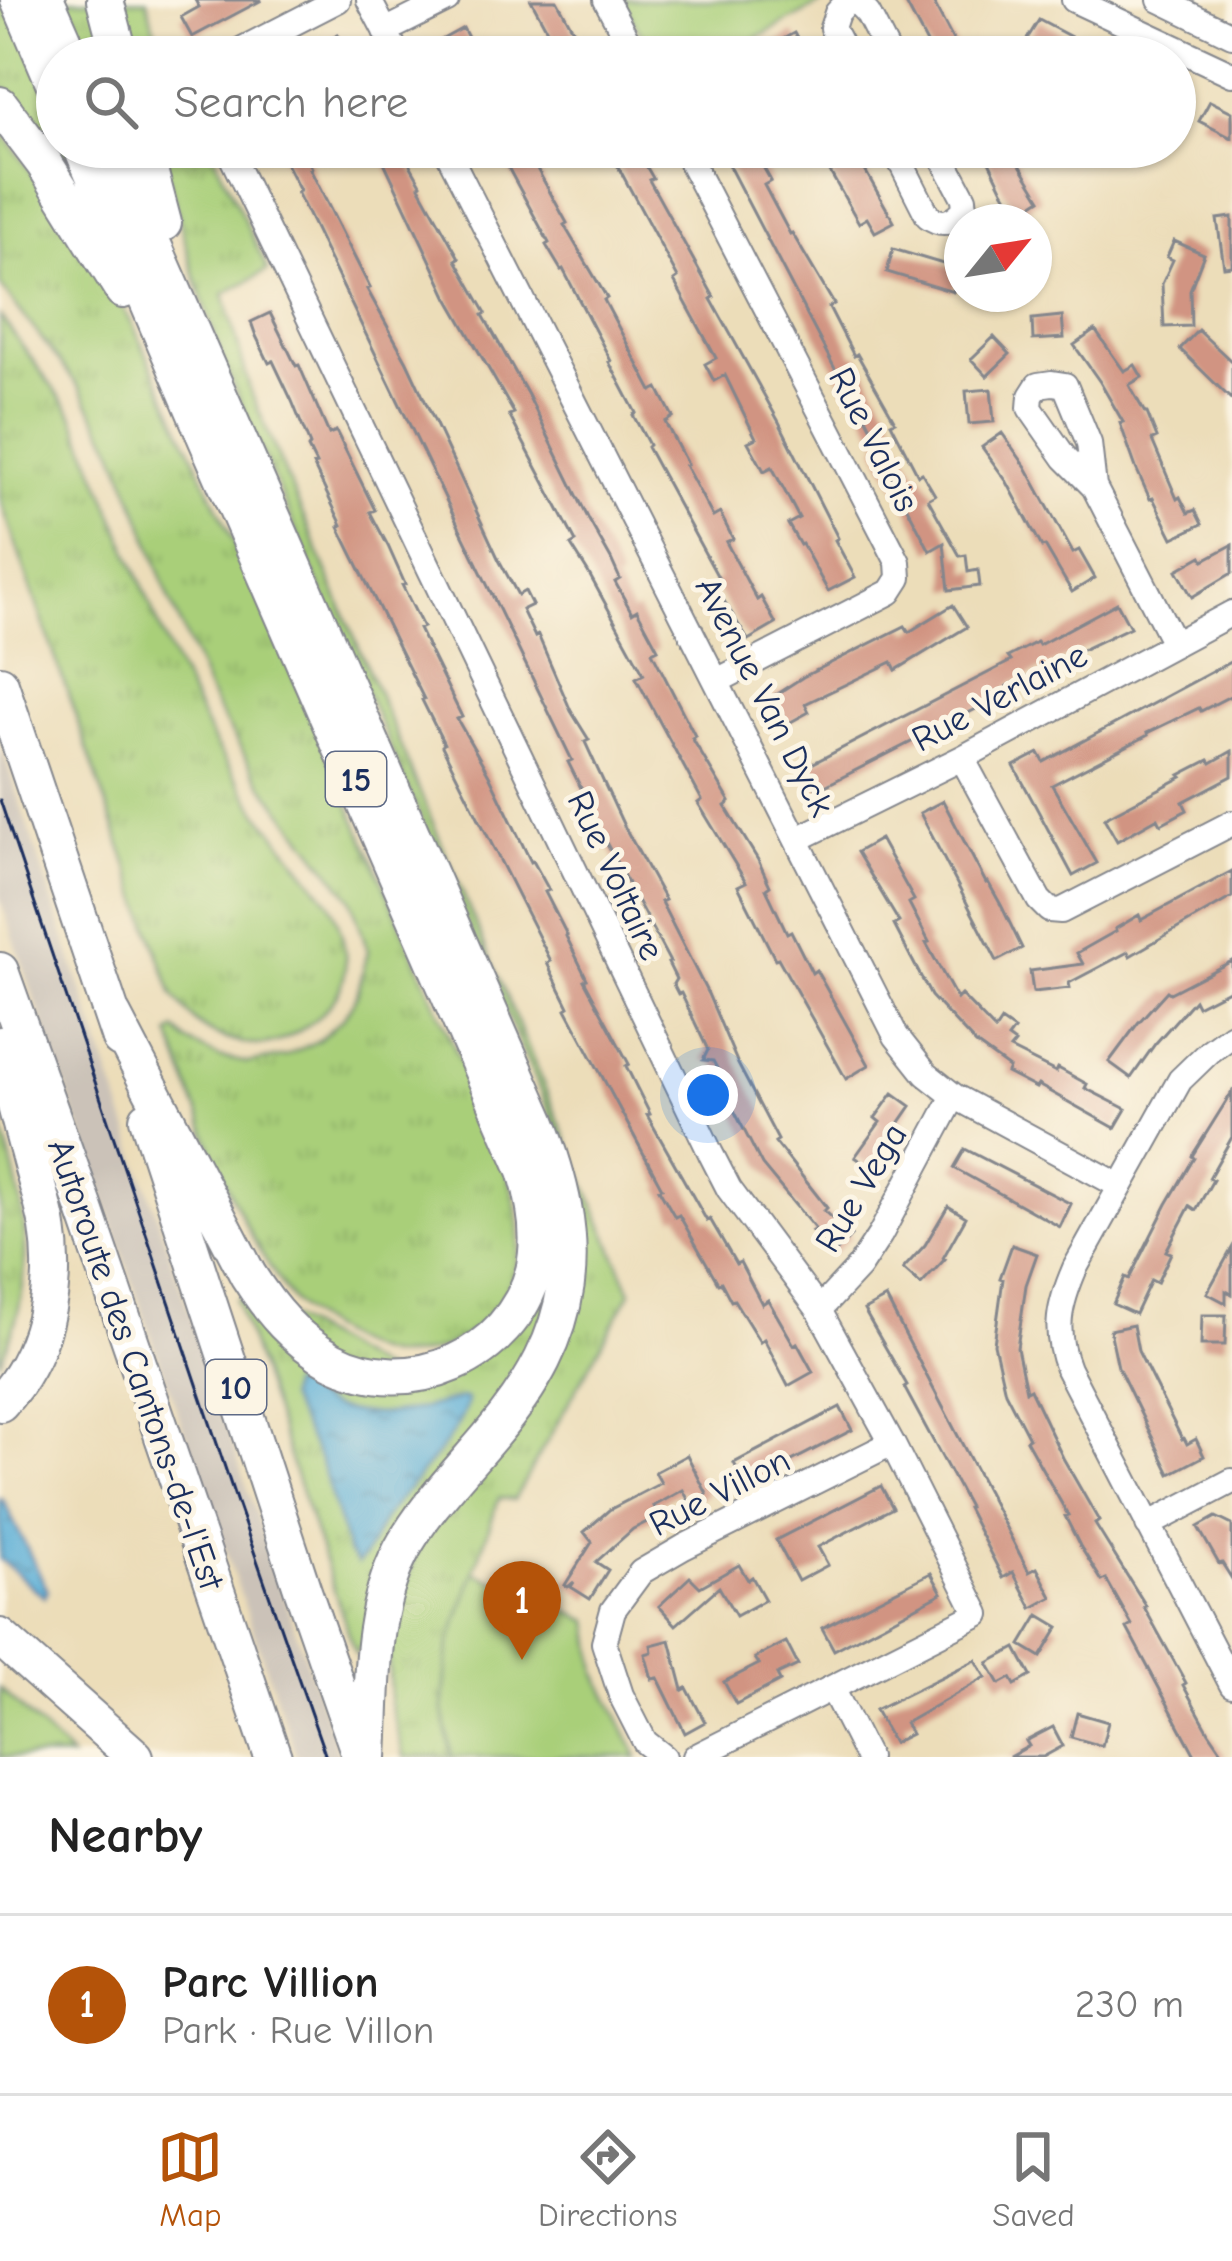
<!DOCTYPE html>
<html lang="en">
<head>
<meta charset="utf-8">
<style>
	:root { --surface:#fff; --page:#f6f6f6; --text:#222; --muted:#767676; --line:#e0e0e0; --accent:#b45309 }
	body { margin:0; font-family:"Comic Neue",sans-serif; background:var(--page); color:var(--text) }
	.compass { position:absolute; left:944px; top:204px; width:108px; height:108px; border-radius:50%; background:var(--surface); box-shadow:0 3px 9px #0004; rotate:60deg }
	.you { position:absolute; left:708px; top:1095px; width:42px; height:42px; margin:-30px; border:9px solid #fff; border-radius:50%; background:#1a73e8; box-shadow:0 0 0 18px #1a73e833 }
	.badge { display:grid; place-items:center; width:78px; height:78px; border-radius:50%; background:var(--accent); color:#fff; font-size:39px; font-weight:700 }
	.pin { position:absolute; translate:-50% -99px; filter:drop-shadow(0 3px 6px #0008) }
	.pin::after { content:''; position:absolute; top:63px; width:42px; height:36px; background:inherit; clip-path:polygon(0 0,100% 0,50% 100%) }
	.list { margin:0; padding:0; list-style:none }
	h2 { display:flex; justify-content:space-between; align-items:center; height:156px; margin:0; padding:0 48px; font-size:51px }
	h2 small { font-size:39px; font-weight:400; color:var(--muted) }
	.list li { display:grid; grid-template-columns:78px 1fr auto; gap:36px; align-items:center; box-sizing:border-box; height:180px; padding:0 48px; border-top:3px solid var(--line) }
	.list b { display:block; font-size:45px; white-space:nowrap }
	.list p { margin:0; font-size:39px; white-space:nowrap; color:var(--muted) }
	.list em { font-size:39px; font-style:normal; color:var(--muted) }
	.icon { flex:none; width:66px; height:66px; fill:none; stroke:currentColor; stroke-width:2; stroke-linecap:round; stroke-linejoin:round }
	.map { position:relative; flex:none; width:1232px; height:1757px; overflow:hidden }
	.search { position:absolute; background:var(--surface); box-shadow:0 3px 9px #0004; left:36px; right:36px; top:36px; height:132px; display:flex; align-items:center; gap:30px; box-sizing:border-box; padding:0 42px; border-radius:66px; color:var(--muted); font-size:45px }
	.sheet { height:336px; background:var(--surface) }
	nav { display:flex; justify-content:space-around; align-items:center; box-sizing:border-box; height:168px; border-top:3px solid var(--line); background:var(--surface); font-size:33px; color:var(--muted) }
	nav a { display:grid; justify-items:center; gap:6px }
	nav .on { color:var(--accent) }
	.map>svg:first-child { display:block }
</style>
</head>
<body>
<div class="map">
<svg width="1232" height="1757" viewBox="0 0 1232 1757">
	<defs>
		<pattern id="grass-tufts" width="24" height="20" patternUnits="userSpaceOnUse" patternTransform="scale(3)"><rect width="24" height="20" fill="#a9cf79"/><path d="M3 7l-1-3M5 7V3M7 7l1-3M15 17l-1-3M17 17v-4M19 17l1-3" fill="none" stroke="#91b26b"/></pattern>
		<pattern id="water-ripples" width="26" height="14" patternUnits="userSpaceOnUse" patternTransform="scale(3)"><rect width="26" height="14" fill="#5cafd7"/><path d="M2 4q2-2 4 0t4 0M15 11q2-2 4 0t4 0" fill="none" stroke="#4b8fb2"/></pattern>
	</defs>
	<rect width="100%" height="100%" fill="#fcf5e5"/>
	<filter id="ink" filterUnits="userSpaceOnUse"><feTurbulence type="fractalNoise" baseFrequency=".00833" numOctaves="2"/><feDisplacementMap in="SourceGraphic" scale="24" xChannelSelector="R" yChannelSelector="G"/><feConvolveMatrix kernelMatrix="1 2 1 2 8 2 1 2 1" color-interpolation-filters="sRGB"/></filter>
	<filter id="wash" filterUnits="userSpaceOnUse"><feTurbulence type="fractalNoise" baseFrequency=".004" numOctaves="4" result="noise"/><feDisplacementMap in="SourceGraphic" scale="48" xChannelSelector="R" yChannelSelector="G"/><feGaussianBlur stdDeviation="2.7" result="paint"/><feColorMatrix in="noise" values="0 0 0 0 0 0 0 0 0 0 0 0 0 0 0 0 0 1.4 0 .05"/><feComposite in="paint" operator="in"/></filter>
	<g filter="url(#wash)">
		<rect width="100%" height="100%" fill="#ecddb9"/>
		<path fill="#cbc2b8" d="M 0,743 L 279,1584 L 340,1757 L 297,1757 L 0,899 Z"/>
		<path fill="url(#grass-tufts)" stroke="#627f6c" stroke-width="3" d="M 0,0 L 9,0 L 57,110 L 57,147 L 73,147 L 105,222 L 11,92 L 0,84 Z
			M 65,0 L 97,0 L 113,57 L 89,57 Z
			M 122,0 L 147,0 L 153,25 L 168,57 L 136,57 Z
			M 0,129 L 89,253 L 132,323 L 257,592 L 504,1162 C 515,1196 526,1234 515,1270 C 500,1319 449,1357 397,1356 C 367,1356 313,1323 293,1301 C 285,1292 279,1280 272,1270 C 225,1199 200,1113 170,1034 L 176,1030 L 188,1042 L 219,1057 L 248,1063 L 286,1056 L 319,1040 L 344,1017 L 357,995 L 368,951 L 351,898 L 261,783 L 213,702 L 166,590 L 142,520 L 113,447 L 79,387 L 0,285 Z
			M 160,147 L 210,147 L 268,270 L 224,294 L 250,390 L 631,1292 L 514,1500 L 499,1498 L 449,1646 L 443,1710 L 452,1757 L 404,1757 L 390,1705 L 388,1641 L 422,1536 L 579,1296 L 576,1185 L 547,1107 L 227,372 L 192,267 Z
			M 0,316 L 73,415 L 170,653 L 214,743 L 258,812 L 330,903 C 340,925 349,953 344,977 C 338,1008 291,1044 260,1045 C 241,1045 212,1036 198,1024 C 189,1016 181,1004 173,995 L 0,499 Z
			M 0,1122 C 28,1207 39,1279 0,1362 Z
			M 550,1261 L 545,1329 L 356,1655 L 236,1300 L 248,1294 L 412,1388 Z"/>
		<path fill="#a9cf79" stroke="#627f6c" stroke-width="3" d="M 622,0 L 827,0 L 722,57 L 654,57 Z
			M 474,1572 L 590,1621 L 597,1674 L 638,1757 L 452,1757 L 443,1710 L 449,1646 Z
			M 0,1688 L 71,1757 L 0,1757 Z"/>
		<path fill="url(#water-ripples)" stroke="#3c6f9a" stroke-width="3" d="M 289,1386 L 296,1386 C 307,1392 317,1401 329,1406 C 373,1423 419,1410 462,1398 L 467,1400 C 465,1430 406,1488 386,1516 C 375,1531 370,1553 357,1564 L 348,1553 L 321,1462 L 287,1398 Z
			M 0,1499 L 3,1500 L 48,1591 L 44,1597 L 0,1559 Z"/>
		<g id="blocks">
			<path fill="#d19482" d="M 195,0 L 262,0 L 192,37 L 181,17 L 199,7 Z
				M 531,0 L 557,0 L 588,57 L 562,57 Z
				M 904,0 L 932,0 L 962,57 L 934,57 Z
				M 1039,20 L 1086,45 L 1080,57 L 1053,57 L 1027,39 Z
				M 463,28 L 478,57 L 450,57 L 441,40 Z
				M 794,33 L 808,57 L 781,57 L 774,44 Z
				M 338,34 L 350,57 L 325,57 L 318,44 Z
				M 1210,101 L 1232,112 L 1232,138 L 1199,121 Z
				M 290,147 L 301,147 L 312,168 L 310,169 L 370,288 L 367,289 L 407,362 L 499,560 L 518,595 L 525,591 L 532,605 L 522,610 L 535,637 L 538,635 L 571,711 L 589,740 L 585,742 L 623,824 L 665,900 L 661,902 L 708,994 L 738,1064 L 778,1140 L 775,1142 L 827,1208 L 824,1211 L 851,1236 L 835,1253 L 812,1231 L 815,1229 L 762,1165 L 721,1085 L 725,1083 L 713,1061 L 703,1060 L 708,1050 L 681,993 L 678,994 L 673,984 L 676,979 L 668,963 L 670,962 L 586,805 L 589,804 L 568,762 L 572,760 L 297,192 L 300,191 L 280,152 Z
				M 377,147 L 400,147 L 421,184 L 419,186 L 459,258 L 456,260 L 486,313 L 483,315 L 528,395 L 589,520 L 611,559 L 620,579 L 615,582 L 632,613 L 637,610 L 658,649 L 652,652 L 695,736 L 692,738 L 730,802 L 725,806 L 758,860 L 770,886 L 766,889 L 787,933 L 791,931 L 812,973 L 816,970 L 869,1065 L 846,1079 L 778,958 L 775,959 L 738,886 L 746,882 L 698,803 L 702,800 L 636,678 L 644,674 L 588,572 L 571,545 L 576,542 L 509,415 L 514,413 L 448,298 Z
				M 497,147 L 525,147 L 567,223 L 564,225 L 607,298 L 604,300 L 652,391 L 658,388 L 673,417 L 665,422 L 687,464 L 685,465 L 713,517 L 720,513 L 733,539 L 726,542 L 757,600 L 761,597 L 776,624 L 748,640 L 713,583 L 719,579 L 647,447 L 649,445 L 633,415 L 636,413 L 609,362 L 611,361 L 563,269 L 561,270 L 546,245 L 549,243 Z
				M 635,147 L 653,178 L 649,180 L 714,297 L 711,299 L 779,422 L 838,538 L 835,540 L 855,577 L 828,591 L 802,544 L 800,545 L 788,524 L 799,518 L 772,467 L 764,471 L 748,442 L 756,438 L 725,375 L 714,381 L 705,364 L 716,358 L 674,281 L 678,278 L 614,159 Z
				M 719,147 L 752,147 L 771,181 L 764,185 L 790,234 L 792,233 L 834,304 L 829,307 L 854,356 L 857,354 L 895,421 L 891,423 L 918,475 L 922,473 L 935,495 L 928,499 L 960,556 L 966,555 L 968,572 L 978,570 L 980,586 L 949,590 L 944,543 L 930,551 L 875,446 L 880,444 L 854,394 L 850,396 L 834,367 Z
				M 826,147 L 852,147 L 894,222 L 875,232 L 867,218 L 859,223 L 830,172 L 837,168 Z
				M 982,147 L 1009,147 L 1041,199 L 1018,214 L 1003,190 Z
				M 1232,217 L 1232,266 L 1224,267 L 1217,219 Z
				M 1174,241 L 1204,254 L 1190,290 L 1191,326 L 1164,327 L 1162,284 L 1173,260 L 1167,257 Z
				M 893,249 L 960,269 L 953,292 L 887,272 Z
				M 270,313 L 296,366 L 299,365 L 329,434 L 336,431 L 375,510 L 370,512 L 388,546 L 405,584 L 402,585 L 423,627 L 419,629 L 462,717 L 457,719 L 489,775 L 531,862 L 533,861 L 549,890 L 545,892 L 567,935 L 566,936 L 587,979 L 584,980 L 629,1064 L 626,1066 L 650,1114 L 647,1115 L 707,1221 L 710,1219 L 736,1264 L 740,1262 L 762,1304 L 768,1300 L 794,1345 L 797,1343 L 813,1372 L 788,1386 L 764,1339 L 760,1342 L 734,1300 L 731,1301 L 721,1282 L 718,1283 L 679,1215 L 675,1217 L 659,1189 L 662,1188 L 566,1009 L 569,1007 L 547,963 L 551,961 L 442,746 L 444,744 L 422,700 L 424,699 L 339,527 L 342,525 L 313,465 L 316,464 L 308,448 L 310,445 L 292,401 L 273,361 L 269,363 L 256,336 L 251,322 Z
				M 1062,316 L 1064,338 L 1033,340 L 1032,319 Z
				M 1095,330 L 1124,371 L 1135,365 L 1142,377 L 1129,385 L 1145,413 L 1147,413 L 1157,438 L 1152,440 L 1177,499 L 1180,497 L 1188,513 L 1195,510 L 1202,524 L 1173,538 L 1153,498 L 1150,499 L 1136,468 L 1120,423 L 1123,422 L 1100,382 L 1074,345 Z
				M 1198,330 L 1232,362 L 1232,400 L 1180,349 Z
				M 994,337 L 1010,354 L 987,376 L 971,359 Z
				M 991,389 L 994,422 L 969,424 L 966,391 Z
				M 1002,433 L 1026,467 L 1073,553 L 1079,550 L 1095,578 L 1072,592 L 1045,546 L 1042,547 L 1007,482 L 982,447 Z
				M 1232,545 L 1232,573 L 1192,597 L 1177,570 L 1202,556 L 1204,560 Z
				M 1117,603 L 1130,627 L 1007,686 L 1010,690 L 974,710 L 817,790 L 806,767 L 1011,661 L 1008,657 L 1037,642 L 1039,645 Z
				M 953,605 L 967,627 L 896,670 L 892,662 L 805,704 L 809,712 L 787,724 L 772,697 L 803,677 L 905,626 L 909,632 Z
				M 1232,661 L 1232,695 L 1201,711 L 1199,708 L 1147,733 L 1148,735 L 1052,785 L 1097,863 L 1073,876 L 1014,766 L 1039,753 L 1044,762 Z
				M 1232,751 L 1232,776 L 1183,802 L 1187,810 L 1161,824 L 1158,818 L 1117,841 L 1104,818 L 1182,777 L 1180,775 L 1209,760 L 1211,763 Z
				M 943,801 L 986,883 L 988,882 L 1001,905 L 1022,948 L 997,961 L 920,813 Z
				M 880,839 L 914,900 L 909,903 L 929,942 L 926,943 L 957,999 L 961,995 L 995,1030 L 1001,1021 L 1014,1030 L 1008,1038 L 1015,1043 L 1010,1049 L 1056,1072 L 1058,1068 L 1087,1084 L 1085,1088 L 1126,1109 L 1115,1128 L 1038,1085 L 1036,1088 L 1007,1073 L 1009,1068 L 976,1044 L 931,996 L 894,925 L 899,922 L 857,852 Z
				M 1232,871 L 1232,897 L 1130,956 L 1128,952 L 1069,983 L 1070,988 L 1033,992 L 1030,971 L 1083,964 L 1077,953 L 1116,931 L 1115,929 L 1139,915 L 1141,920 Z
				M 1232,961 L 1232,988 L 1197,1006 L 1194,1000 L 1155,1044 L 1131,1078 L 1109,1062 L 1138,1023 L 1167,991 L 1170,993 Z
				M 1232,1092 L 1232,1137 L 1209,1178 L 1213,1180 L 1196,1210 L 1190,1206 L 1166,1251 L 1171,1253 L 1157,1283 L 1151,1280 L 1135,1314 L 1113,1304 L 1125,1277 L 1129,1279 L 1167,1204 L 1194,1158 L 1192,1156 Z
				M 893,1093 L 911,1106 L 889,1138 L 894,1142 L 875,1170 L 855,1157 L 880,1122 L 875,1118 Z
				M 965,1149 L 1071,1204 L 1060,1227 L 954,1168 Z
				M 948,1206 L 966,1217 L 943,1258 L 945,1259 L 921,1285 L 903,1269 L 925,1245 Z
				M 1012,1245 L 1037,1254 L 1026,1285 L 1017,1348 L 1026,1391 L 1030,1389 L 1063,1458 L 1099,1521 L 1095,1524 L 1146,1606 L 1144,1607 L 1186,1683 L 1183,1685 L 1209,1732 L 1226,1757 L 1196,1757 L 1127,1628 L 1132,1625 L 1106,1579 L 1102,1581 L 1080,1546 L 1065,1516 L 1068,1515 L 1026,1440 L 1029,1438 L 1005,1392 L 994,1344 L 1003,1279 L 1000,1278 Z
				M 1232,1248 L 1232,1294 L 1226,1291 L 1226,1303 L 1207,1293 Z
				M 886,1298 L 1029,1572 L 1037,1568 L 1052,1597 L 1032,1608 L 1013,1572 L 1003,1578 L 967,1508 L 969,1507 L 904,1387 L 907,1385 L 864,1310 Z
				M 1202,1315 L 1226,1315 L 1225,1345 L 1201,1345 Z
				M 1133,1325 L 1138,1351 L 1182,1439 L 1184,1438 L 1187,1444 L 1196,1439 L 1204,1456 L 1170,1474 L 1118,1367 L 1110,1330 Z
				M 840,1407 L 852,1430 L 745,1485 L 734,1463 Z
				M 687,1455 L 707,1494 L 690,1503 L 683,1490 L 654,1506 L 659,1516 L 633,1529 L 596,1562 L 608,1570 L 590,1599 L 571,1587 L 574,1582 L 568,1587 L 565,1585 L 592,1542 L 584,1532 L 609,1510 L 661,1483 L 655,1472 Z
				M 881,1486 L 893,1508 L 818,1547 L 828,1565 L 798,1581 L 776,1540 Z
				M 1216,1517 L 1232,1525 L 1232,1579 L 1222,1563 L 1219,1564 L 1198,1527 Z
				M 739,1565 L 748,1580 L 752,1577 L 765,1600 L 736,1616 L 719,1587 L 676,1625 L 659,1606 L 690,1577 L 700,1587 Z
				M 931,1573 L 942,1593 L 834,1650 L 822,1628 Z
				M 1039,1615 L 1059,1627 L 1041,1657 L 1021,1645 Z
				M 670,1640 L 683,1690 L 687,1688 L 705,1722 L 685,1733 L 658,1678 L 652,1679 L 645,1654 L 652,1652 L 651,1645 Z
				M 786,1642 L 798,1665 L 777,1675 L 780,1681 L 736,1704 L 724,1682 L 759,1664 L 755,1658 Z
				M 1016,1648 L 1031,1676 L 1015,1685 L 1011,1678 L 1000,1684 L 988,1663 Z
				M 976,1660 L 986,1677 L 905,1723 L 911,1734 L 893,1743 L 875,1710 Z
				M 1077,1713 L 1108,1722 L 1102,1746 L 1071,1737 Z
				M 1053,1727 L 1063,1746 L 1043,1757 L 1009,1757 L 1029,1746 L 1026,1741 Z"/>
		</g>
	</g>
	<g filter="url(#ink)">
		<use href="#blocks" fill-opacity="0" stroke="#84868c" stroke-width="3"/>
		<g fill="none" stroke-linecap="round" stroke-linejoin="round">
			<g stroke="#84868c" stroke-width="28">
				<path id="minor" d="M 369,0 L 399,57
					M 606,0 L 636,57
					M 855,0 L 868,14 L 890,57
					M 1074,0 L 1232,74
					M 1160,0 L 1232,35
					M 385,31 L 447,0
					M 227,57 L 338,0
					M 847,57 L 832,28 L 837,13 L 849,0
					M 227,147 L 711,1154 L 729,1189 L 819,1310 L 892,1443 L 978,1614 L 695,1757
					M 445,147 L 896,1036 L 926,1074 L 954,1096 L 1120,1186
					M 683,147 L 898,562 L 899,578 L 890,592 L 717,681
					M 893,147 L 928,216 C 943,227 953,222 965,209 L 964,198 L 937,147
					M 1094,487 L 1089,443 L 1065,385 L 1052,383 L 1038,385 L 1031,396 L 1030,408 L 1065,458 L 1094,487 L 1174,643
					M 962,758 L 1039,900 L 1049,910 L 1061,911 L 1232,823
					M 798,839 L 962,758 L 1232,613
					M 1232,1035 L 1210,1051 L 1180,1080 L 1075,1268 C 1059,1305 1053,1331 1068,1369 L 1232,1685
					M 819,1310 L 859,1267 L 880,1235 L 954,1096
					M 1148,1525 L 1232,1481
					M 833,1690 L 867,1757
					M 664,1757 L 645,1742 L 621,1695 L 604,1643 L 613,1610 L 641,1572 L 684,1547 L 892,1443"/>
			</g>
			<g stroke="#84868c" stroke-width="40">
				<path id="highway" d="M 19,0 L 57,89
					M 46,0 L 71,57
					M 105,0 L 120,57
					M 0,105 L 44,163 L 123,290
					M 82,147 L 207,440 L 526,1170 C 536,1203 542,1238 534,1271 C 511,1357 410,1401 332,1360 C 295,1340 270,1310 248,1275 L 113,1016
					M 110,147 L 537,1121 C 587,1246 579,1331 491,1435 C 460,1472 424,1508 401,1551 C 368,1616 373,1686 369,1757
					M 143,147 L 163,223
					M 0,684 L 120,1039
					M 0,971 L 85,1209 L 273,1757
					M 0,1045 C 10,1082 19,1118 29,1154 C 35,1178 44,1203 48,1227 C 58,1290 44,1356 0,1403
					M 148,1119 L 303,1591 L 361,1757
					M 0,1637 L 135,1757"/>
			</g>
			<use href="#minor" stroke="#fff" stroke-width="24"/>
			<use href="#highway" stroke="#fff" stroke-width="36"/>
			<path stroke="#1b2f5e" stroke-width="3" d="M 0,800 L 237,1503 L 326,1757"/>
		</g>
	</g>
	<g text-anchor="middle" stroke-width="10" stroke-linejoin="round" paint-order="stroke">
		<g fill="#fcf5e5" stroke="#5e6a86" stroke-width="3">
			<rect x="326" y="752" width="60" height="54" rx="9"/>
			<rect x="206" y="1360" width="60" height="54" rx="9"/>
		</g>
		<g font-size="33" font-weight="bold" fill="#1b2f5e">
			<text x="356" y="791">15</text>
			<text x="236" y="1399">10</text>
		</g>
		<g font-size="36" fill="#1b2f5e" stroke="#fcf5e5">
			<text transform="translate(875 439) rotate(63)" y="13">Rue Valois</text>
			<text transform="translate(766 696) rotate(63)" y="13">Avenue Van Dyck</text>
			<text transform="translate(999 696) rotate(-28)" y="13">Rue Verlaine</text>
			<text transform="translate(617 875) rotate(65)" y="13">Rue Voltaire</text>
			<text transform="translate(860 1187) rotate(-59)" y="13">Rue Vega</text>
			<text transform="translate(137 1364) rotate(71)" y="13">Autoroute des Cantons-de-l'Est</text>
			<text transform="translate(719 1491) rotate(-27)" y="13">Rue Villon</text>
		</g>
	</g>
</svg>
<svg class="compass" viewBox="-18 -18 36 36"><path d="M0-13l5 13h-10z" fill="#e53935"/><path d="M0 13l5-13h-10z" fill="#767676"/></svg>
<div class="you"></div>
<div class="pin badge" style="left:522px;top:1660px">1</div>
<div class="search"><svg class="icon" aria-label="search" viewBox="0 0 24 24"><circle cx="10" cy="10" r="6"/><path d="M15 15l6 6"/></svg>Search here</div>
</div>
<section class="sheet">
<h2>Nearby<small></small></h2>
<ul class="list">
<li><span class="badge">1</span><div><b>Parc Villion</b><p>Park · Rue Villon</p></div><em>230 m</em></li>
</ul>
</section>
<nav>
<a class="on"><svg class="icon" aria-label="map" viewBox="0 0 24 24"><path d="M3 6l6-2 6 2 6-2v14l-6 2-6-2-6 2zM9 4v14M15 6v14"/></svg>Map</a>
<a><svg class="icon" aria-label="directions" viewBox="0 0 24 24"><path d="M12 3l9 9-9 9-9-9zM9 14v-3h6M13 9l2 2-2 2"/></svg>Directions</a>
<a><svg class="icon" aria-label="saved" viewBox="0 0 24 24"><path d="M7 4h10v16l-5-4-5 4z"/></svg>Saved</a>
</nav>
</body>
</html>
